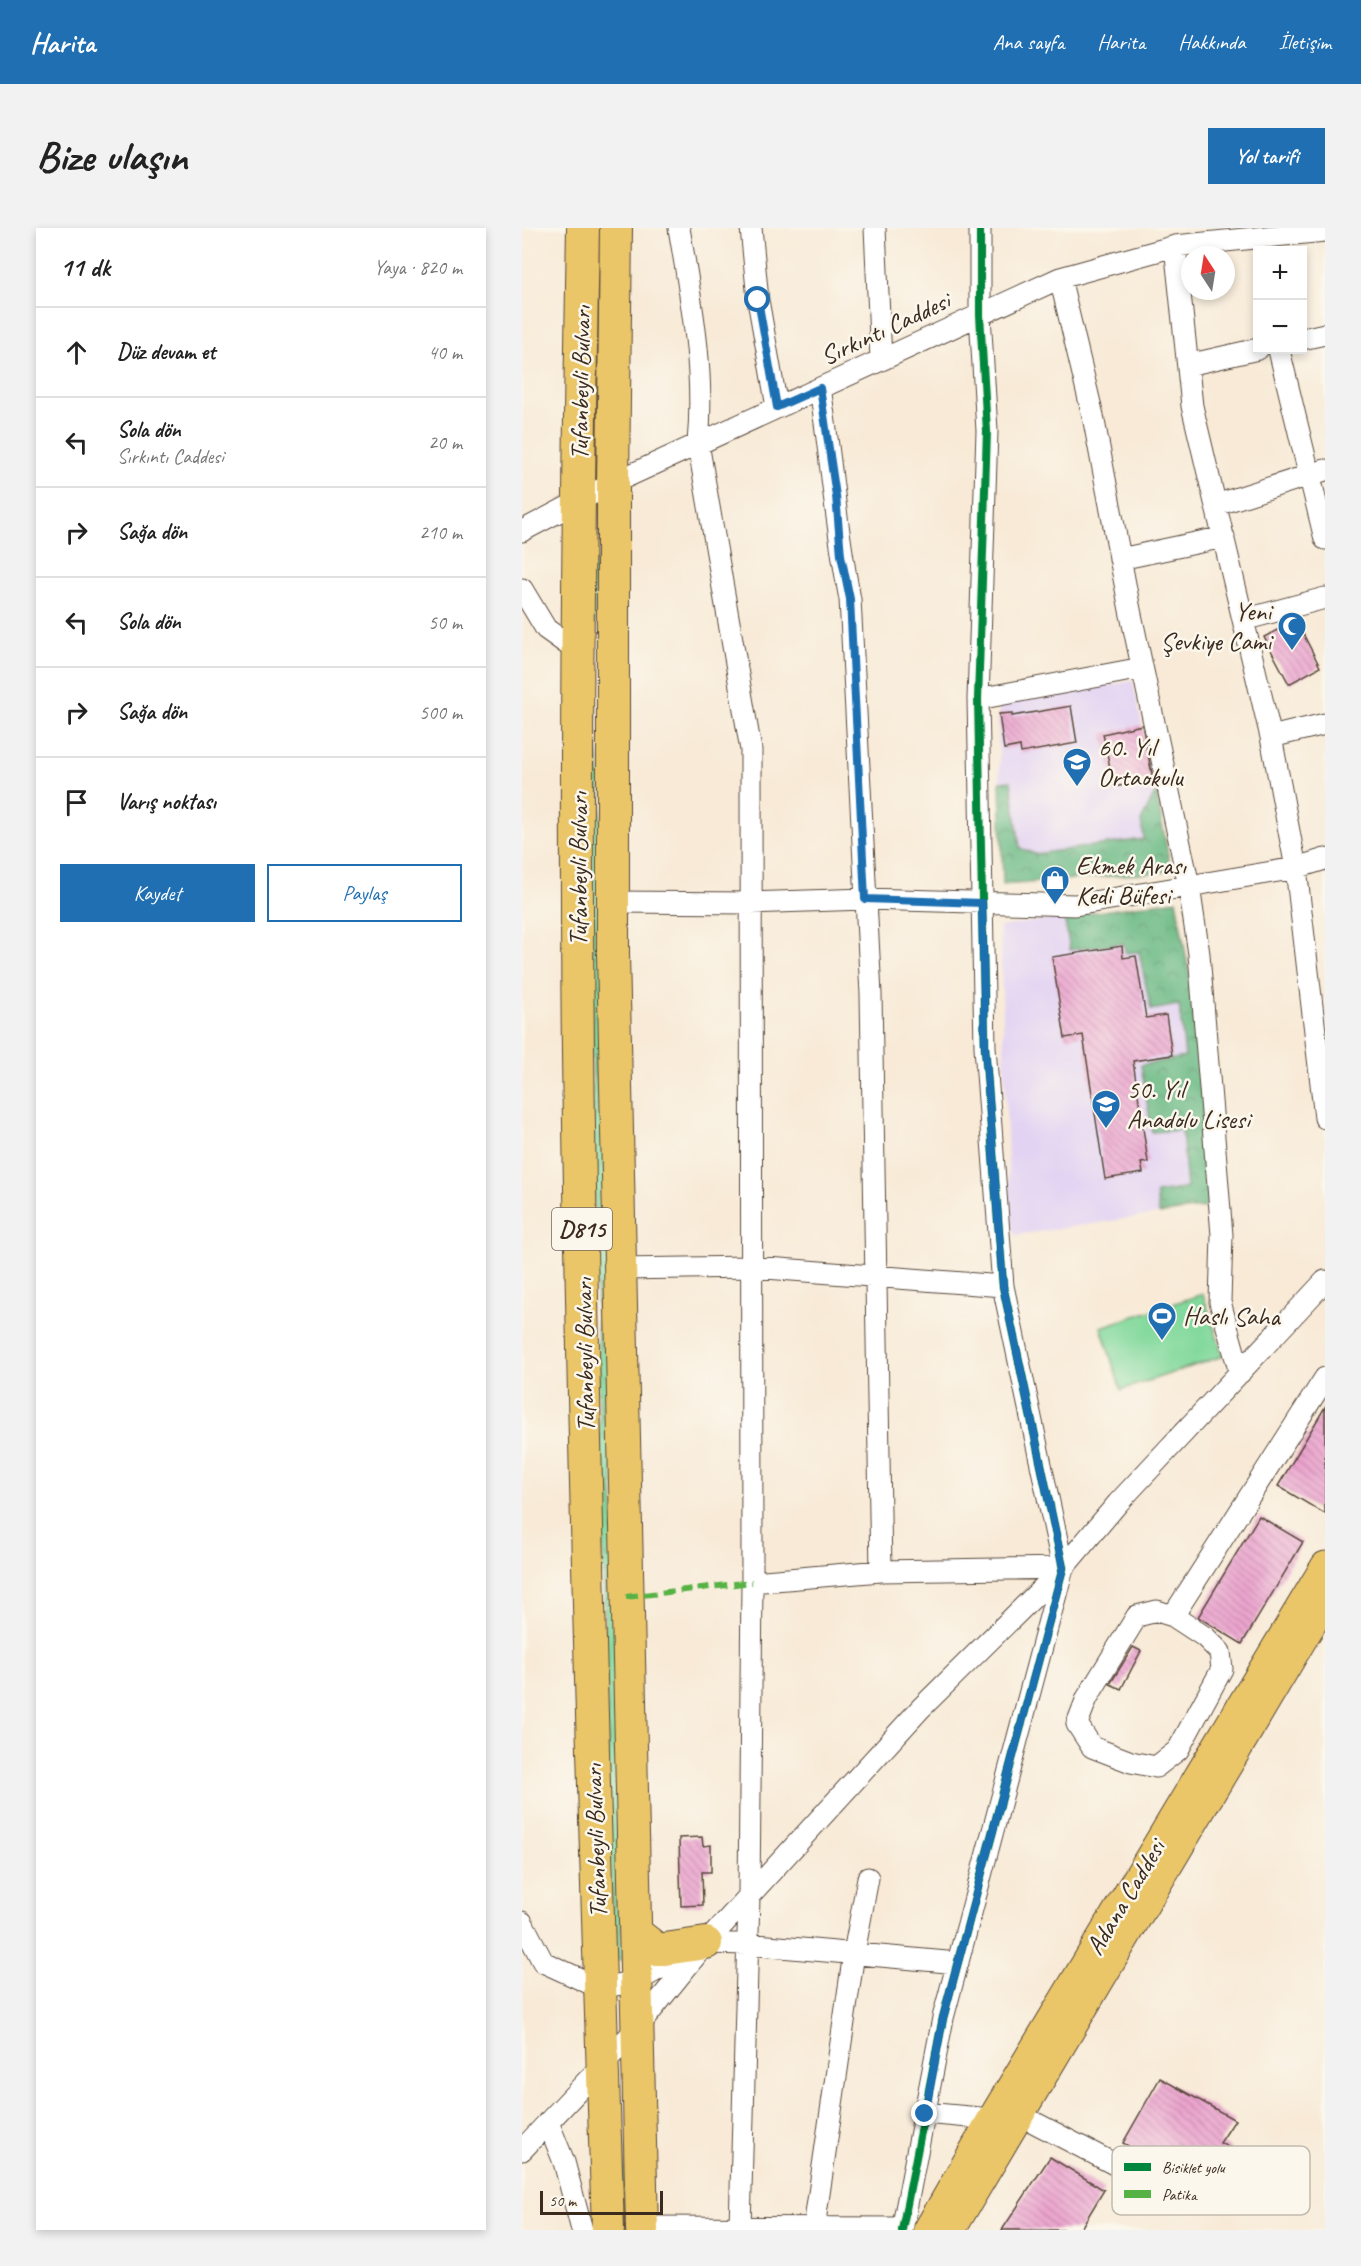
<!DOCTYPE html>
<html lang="tr">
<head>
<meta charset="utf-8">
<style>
	:root { --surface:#fff; --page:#f2f2f2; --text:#222; --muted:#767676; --line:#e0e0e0; --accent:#1f6fb2 }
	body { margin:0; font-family:Caveat,sans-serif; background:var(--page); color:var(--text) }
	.controls { position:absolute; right:18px; top:18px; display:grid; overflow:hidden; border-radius:0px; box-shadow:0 3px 9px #0003 }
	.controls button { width:54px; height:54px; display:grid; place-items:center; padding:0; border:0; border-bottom:2px solid var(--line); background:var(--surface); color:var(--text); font:30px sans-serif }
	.compass { position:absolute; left:659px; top:18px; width:54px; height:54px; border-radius:50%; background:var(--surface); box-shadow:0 3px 9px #0003; rotate:348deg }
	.scale { position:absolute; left:18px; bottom:15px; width:123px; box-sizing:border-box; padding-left:6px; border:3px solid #3b2a1e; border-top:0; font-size:16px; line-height:21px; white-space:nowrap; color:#3b2a1e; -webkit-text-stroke:4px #fbf7ec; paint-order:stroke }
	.stop { position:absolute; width:18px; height:18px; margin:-14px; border:4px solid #1f6fb2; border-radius:50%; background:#fff }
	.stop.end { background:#1f6fb2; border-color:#fff; box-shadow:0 2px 6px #0008 }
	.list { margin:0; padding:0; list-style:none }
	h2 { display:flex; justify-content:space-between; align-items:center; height:78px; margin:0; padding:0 24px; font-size:26px }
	h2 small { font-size:20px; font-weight:400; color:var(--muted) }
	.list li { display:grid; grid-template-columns:39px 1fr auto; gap:18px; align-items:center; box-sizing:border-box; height:90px; padding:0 24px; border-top:2px solid var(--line) }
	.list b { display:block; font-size:22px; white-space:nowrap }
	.list p { margin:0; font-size:20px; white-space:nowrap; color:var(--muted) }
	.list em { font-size:20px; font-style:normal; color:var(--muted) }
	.actions { display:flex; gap:12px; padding:18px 24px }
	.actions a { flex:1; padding:14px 0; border:2px solid var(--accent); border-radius:0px; text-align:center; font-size:21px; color:var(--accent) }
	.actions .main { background:var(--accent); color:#fff }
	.icon { flex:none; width:33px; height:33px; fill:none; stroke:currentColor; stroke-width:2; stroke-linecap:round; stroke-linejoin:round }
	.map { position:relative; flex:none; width:803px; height:2002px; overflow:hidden; border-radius:0px }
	header { display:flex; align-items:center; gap:36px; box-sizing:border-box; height:84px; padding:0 30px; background:var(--accent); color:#fff }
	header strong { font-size:28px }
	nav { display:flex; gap:33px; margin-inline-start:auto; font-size:21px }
	.intro { display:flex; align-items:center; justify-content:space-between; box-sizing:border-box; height:144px; padding:0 36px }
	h1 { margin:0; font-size:42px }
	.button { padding:15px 27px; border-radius:0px; background:var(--accent); color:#fff; font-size:21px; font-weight:700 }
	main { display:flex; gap:36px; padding:0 36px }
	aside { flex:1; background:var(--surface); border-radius:0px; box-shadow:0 3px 9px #0003 }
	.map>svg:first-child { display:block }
</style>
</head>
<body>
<header>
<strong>Harita</strong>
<nav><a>Ana sayfa</a><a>Harita</a><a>Hakkında</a><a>İletişim</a></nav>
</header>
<div class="intro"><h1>Bize ulaşın</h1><a class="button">Yol tarifi</a></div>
<main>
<aside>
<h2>11 dk<small>Yaya · 820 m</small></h2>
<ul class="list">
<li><svg class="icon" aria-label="ahead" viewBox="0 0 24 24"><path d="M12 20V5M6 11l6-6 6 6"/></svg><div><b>Düz devam et</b></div><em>40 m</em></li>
<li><svg class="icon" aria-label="left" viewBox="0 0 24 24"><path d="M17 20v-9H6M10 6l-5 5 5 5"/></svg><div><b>Sola dön</b><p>Sırkıntı Caddesi</p></div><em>20 m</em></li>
<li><svg class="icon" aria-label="right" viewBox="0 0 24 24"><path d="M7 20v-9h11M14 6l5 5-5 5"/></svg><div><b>Sağa dön</b></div><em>210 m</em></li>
<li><svg class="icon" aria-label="left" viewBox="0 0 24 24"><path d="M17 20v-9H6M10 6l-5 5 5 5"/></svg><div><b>Sola dön</b></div><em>50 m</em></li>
<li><svg class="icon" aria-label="right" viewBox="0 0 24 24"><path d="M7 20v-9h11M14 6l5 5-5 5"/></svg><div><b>Sağa dön</b></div><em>500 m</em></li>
<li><svg class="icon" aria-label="arrive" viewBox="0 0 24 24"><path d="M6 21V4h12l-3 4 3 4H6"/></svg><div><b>Varış noktası</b></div></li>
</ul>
<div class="actions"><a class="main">Kaydet</a><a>Paylaş</a></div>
</aside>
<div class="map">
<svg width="803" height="2002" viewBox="0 0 803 2002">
	<defs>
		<pattern id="grass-tufts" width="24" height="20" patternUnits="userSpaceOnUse" patternTransform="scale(1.5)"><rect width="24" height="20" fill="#83d99d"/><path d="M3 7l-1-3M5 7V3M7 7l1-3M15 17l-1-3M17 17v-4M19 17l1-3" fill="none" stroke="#72ba87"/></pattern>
		<pattern id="forest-crowns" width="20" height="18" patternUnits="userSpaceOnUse" patternTransform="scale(1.5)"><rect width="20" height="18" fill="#6ab984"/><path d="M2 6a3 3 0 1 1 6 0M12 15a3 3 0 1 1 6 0" fill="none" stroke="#58976b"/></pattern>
		<pattern id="building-back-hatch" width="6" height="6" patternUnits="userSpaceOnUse" patternTransform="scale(1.5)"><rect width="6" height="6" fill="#eca4cf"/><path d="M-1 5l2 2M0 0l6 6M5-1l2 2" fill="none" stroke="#c086a7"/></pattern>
	</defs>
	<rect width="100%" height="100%" fill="#fbf7ec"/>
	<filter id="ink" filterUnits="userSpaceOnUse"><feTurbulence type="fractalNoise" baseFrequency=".0167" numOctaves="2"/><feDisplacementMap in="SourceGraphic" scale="12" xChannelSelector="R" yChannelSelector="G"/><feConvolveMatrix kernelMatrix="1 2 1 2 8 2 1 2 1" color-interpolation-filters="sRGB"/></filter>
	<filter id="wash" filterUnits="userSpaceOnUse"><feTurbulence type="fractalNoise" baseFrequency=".008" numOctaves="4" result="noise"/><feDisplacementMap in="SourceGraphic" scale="24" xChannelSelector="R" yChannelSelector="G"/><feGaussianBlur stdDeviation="1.35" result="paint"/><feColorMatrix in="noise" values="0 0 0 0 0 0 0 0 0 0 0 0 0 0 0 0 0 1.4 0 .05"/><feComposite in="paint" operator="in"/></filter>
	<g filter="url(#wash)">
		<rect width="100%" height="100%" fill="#f8ead7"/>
		<path fill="#e3d3f3" d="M 611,453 L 649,643 L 481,657 L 476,489 L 479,473 Z
			M 654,672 L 691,978 L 493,1007 L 488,995 L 478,699 Z"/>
		<path fill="url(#grass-tufts)" stroke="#5f825e" stroke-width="1.5" d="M 74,0 L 84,0 L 77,233 L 70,233 Z
			M 68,305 L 74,305 L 73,507 L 78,549 L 100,1732 L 91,1731 L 71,916 Z
			M 93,1869 L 100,1869 L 105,2002 L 102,2002 Z"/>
		<path fill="url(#forest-crowns)" stroke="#527251" stroke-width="1.5" d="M 489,553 L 498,620 L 513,626 L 622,611 L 619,593 L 634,563 L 649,643 L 481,657 L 478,554 Z
			M 654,672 L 672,773 L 691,978 L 637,986 L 634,965 L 665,960 L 660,902 L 630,904 L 619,837 L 663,829 L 657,777 L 629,782 L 617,724 L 604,725 L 601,715 L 548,722 L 542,689 Z"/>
		<path fill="#83d99d" stroke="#5f825e" stroke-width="1.5" d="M 681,1066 L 701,1128 L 599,1162 L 579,1099 Z"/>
		<g id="blocks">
			<path fill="url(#building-back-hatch)" d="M 774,392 L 798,439 L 767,456 L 742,409 Z
				M 549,478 L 555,515 L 499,525 L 498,518 L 482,521 L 477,486 L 490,485 L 490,488 Z
				M 620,497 L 631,551 L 592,559 L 581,506 Z
				M 600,718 L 601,730 L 614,728 L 624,790 L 644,787 L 650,827 L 611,833 L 626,934 L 619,935 L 621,945 L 583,951 L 561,807 L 543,810 L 530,729 Z
				M 803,1179 L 803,1286 L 756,1258 Z
				M 737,1288 L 781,1314 L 720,1416 L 676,1389 Z
				M 611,1419 L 619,1423 L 599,1461 L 588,1456 Z
				M 180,1609 L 181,1618 L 189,1617 L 189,1644 L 180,1644 L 181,1677 L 159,1678 L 157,1610 Z
				M 638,1850 L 713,1892 L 698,1915 L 710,1921 L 684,1969 L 670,1960 L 673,1956 L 601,1915 Z
				M 528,1929 L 582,1962 L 558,2002 L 480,2002 Z"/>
		</g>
	</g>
	<g filter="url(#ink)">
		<use href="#blocks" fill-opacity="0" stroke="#57473a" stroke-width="1.5"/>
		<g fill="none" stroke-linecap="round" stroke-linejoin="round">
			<g stroke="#57473a" stroke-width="23">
				<path id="minor" d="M 157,0 C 169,72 183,142 176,215 L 229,522 L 230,1354 L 227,1668 L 218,1999
					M 229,0 L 236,72 L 255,179
					M 353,0 L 359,132
					M 653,18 L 670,178 L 749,509 L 774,640 L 803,890
					M 538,50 L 571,188 L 608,382 L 667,658 L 677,726 L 700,1007 L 698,1074 L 718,1145
					M 780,111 L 803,106
					M 757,122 L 803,311
					M 666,137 L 736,121
					M 298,160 C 309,230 314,301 328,371 L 349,766 L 359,1343
					M 694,277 L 803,242
					M 0,303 L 91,255 L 538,50 L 653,18 L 803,3
					M 598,331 L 702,309
					M 0,361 L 24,401 L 55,423
					M 721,392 L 803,370
					M 456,471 L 620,440
					M 749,509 L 803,496
					M 91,674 L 229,675 L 343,671 L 553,677 L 774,640 L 803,631
					M 97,1041 L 231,1039 L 481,1058
					M 230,1354 L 359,1343 L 541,1340
					M 635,1383 L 651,1388 L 683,1409 L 698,1424 L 700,1441 L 656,1522 L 634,1539 L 609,1534 L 570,1519 L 555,1496 L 565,1470 L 615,1388 Z
					M 651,1388 L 803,1150
					M 0,1694 L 21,1734 L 78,1760 L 115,1753 L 184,1715 L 224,1716 L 436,1735
					M 403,1885 L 469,1891 L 498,1887 L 594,1937
					M 26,1894 L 42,1934 L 60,2002
					M 0,1922 L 116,1799 L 184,1715 L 399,1480 L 541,1340 L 596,1275 L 803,1053
					M 119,1999 L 380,2000
					M 292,2000 L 332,1725 L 346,1650
					M 380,2002 L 421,1790 L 541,1340 L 481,1058 L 463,819 L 456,471 L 465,203 L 458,87 L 458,0"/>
			</g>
			<g stroke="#57473a" stroke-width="29">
				<path id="major" d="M 405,2002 L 469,1891 L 803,1337
					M 430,2002 L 803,1375"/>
			</g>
			<g stroke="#57473a" stroke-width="34">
				<path id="highway" d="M 61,0 C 56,275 53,550 56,825 C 61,1218 73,1610 86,2002
					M 94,0 L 91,255 L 91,726 L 120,2002
					M 114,1705 L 136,1722 L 184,1715"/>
			</g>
			<use href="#minor" stroke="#fff" stroke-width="21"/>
			<use href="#major" stroke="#eac669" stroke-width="27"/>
			<use href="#highway" stroke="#eac669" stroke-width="32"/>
			<path stroke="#57b245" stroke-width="6" stroke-dasharray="12 6" stroke-linecap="butt" d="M 104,1369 L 230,1354"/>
			<g stroke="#fbf7ec" stroke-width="11">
				<path id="cycleway" d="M 380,2002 L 421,1790 L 541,1340 L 481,1058 L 463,819 L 456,471 L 465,203 L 458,87 L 458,0"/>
			</g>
			<use href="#cycleway" stroke="#00873e" stroke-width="8"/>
		</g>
	</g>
	<g fill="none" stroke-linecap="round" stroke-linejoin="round" filter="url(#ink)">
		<path stroke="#1f6fb2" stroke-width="8" d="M 236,72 L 255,179 L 298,160 L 314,268 L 319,327 L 328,371 L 343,671 L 460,675 L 463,819 L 481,1058 L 541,1340 L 421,1790 L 403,1886"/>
	</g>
	<defs>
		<g id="mosque-pin" transform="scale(1.5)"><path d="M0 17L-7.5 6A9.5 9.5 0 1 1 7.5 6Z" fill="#1f6fb2" stroke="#fbf7ec"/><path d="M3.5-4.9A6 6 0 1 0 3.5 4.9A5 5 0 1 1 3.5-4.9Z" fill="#fff"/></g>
		<g id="school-pin" transform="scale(1.5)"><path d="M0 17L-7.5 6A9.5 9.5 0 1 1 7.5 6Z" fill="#1f6fb2" stroke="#fbf7ec"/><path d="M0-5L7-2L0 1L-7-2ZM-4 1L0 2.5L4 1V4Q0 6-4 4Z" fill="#fff"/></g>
		<g id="shop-pin" transform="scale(1.5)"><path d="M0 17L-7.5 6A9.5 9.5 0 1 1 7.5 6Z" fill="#1f6fb2" stroke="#fbf7ec"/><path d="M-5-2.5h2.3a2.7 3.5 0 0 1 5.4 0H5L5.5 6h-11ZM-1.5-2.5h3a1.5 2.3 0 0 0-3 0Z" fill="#fff"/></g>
		<g id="stadium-pin" transform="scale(1.5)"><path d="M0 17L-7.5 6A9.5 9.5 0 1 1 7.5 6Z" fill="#1f6fb2" stroke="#fbf7ec"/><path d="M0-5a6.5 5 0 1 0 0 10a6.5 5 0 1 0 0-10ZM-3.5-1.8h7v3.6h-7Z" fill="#fff"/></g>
	</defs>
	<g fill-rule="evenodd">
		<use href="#mosque-pin" x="770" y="398"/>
		<use href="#school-pin" x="555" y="534"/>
		<use href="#shop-pin" x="533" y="652"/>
		<use href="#school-pin" x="584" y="876"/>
		<use href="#stadium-pin" x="640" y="1088"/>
	</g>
	<g text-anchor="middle" stroke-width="5" stroke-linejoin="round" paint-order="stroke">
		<rect fill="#fbf7ec" stroke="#75685c" stroke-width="1.5" x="30" y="980" width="60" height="42" rx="4.5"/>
		<g font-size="24" font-weight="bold" fill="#3b2a1e">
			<text x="60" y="1009">D815</text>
		</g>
		<g font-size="26" fill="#3b2a1e" stroke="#fbf7ec">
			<text transform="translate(363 100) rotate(-25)" y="9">Sırkıntı Caddesi</text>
			<text transform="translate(58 155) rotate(-89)" y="9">Tufanbeyli Bulvarı</text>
			<text transform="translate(56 641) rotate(-90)" y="9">Tufanbeyli Bulvarı</text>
			<text transform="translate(62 1127) rotate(-91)" y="9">Tufanbeyli Bulvarı</text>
			<text transform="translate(73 1613) rotate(-92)" y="9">Tufanbeyli Bulvarı</text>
			<text transform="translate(603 1669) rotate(-59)" y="9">Adana Caddesi</text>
		</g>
		<g font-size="26" fill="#3b2a1e" stroke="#fbf7ec" text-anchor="start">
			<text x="749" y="392" text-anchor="end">Yeni<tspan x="749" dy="30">Şevkiye Cami</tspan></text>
			<text x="576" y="528">60. Yıl<tspan x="576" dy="30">Ortaokulu</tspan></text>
			<text x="554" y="646">Ekmek Arası<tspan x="554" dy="30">Kedi Büfesi</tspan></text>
			<text x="605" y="870">50. Yıl<tspan x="605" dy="30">Anadolu Lisesi</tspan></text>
			<text x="661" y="1097">Haslı Saha</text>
		</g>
	</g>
	<rect x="590" y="1918" width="198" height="69" rx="9" fill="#fbf7ec" stroke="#c1baae" stroke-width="1.5"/>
	<rect x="602" y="1935" width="27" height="8" fill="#00873e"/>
	<rect x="602" y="1962" width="27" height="8" fill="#57b245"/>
	<g font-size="16" fill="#3b2a1e">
		<text x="640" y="1945">Bisiklet yolu</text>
		<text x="640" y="1972">Patika</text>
	</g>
</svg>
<div class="controls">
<button>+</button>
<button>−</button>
</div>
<svg class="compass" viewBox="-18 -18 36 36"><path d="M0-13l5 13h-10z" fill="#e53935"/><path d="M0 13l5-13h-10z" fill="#767676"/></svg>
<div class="scale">50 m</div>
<div class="stop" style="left:236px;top:72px"></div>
<div class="stop end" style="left:403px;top:1886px"></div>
</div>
</main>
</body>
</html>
